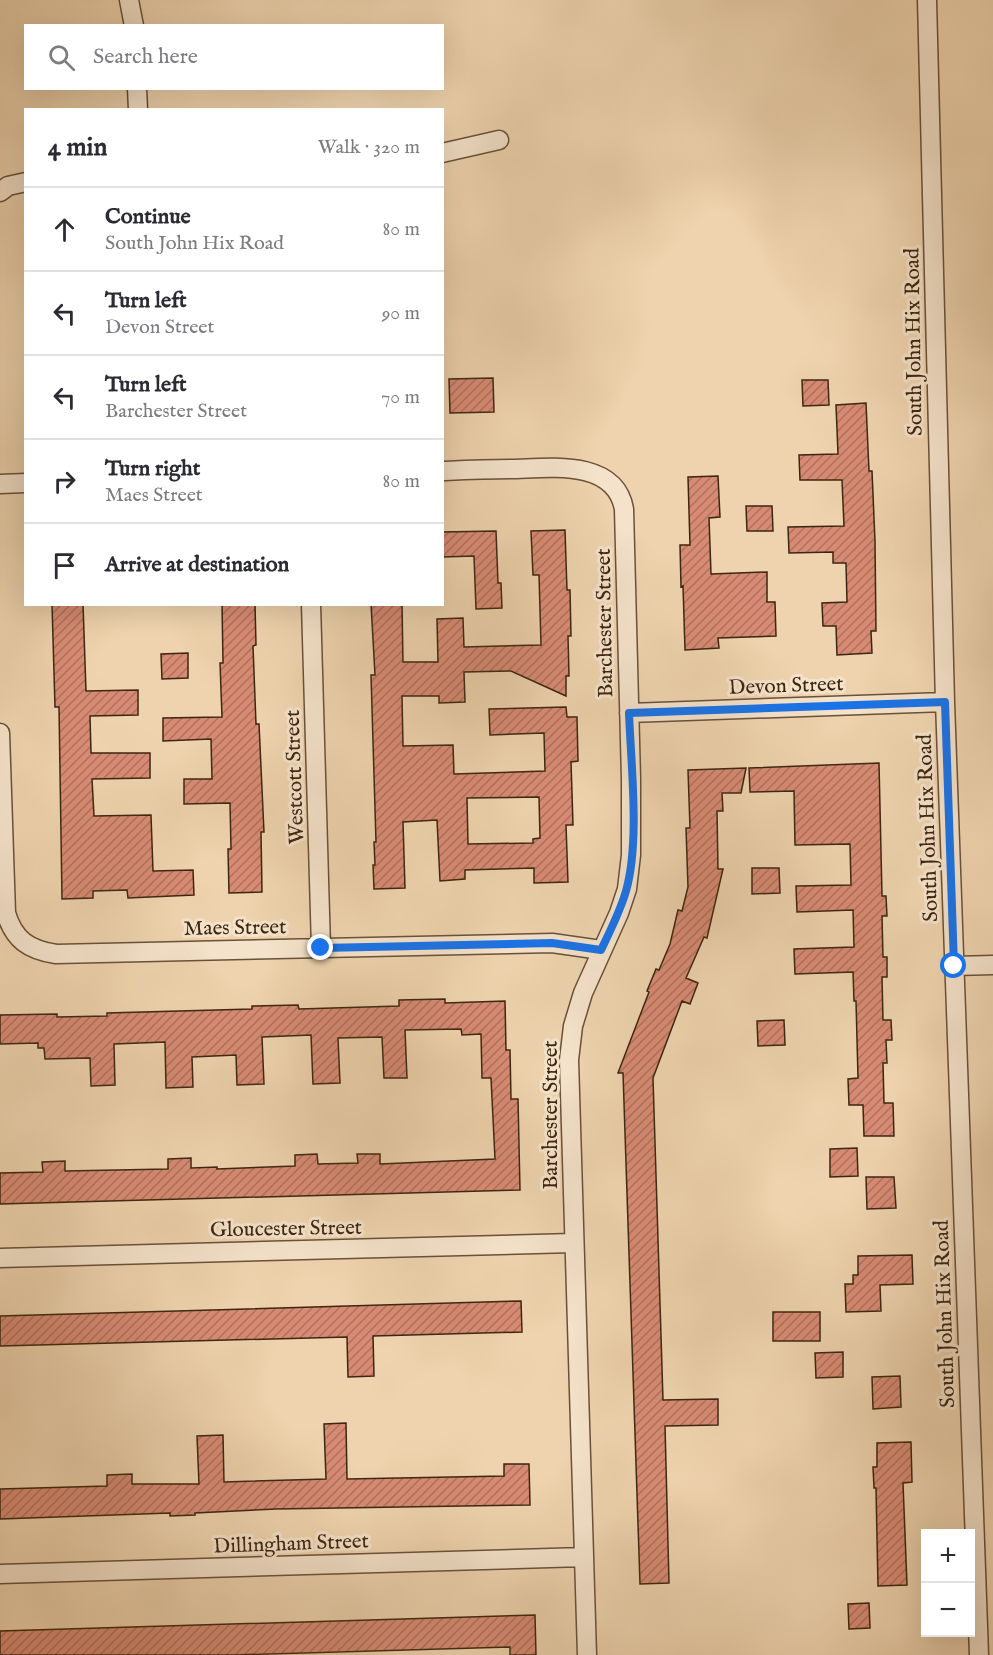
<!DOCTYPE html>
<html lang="en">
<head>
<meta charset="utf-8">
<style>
	:root { --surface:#fff; --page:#f2f2f3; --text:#2b2b33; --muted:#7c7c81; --line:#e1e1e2 }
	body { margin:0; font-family:"IM FELL English",serif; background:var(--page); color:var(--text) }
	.controls { position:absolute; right:18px; bottom:18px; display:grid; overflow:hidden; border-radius:0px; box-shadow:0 6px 24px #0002 }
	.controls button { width:54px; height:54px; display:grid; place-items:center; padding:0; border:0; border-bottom:2px solid var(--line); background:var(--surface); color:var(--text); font:30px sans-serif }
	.stop { position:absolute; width:18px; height:18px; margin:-14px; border:4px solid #1a73e8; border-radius:50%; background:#fff }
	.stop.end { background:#1a73e8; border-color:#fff; box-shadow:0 2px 6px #0008 }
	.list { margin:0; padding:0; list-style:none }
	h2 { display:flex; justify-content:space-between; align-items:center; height:78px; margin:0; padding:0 24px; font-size:26px }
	h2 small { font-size:20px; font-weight:400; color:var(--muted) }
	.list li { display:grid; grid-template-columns:39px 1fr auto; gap:18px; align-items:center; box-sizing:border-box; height:84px; padding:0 24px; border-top:2px solid var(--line) }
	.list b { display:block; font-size:22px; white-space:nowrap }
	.list p { margin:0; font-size:20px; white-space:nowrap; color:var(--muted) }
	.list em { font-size:20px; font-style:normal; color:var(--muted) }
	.icon { flex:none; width:33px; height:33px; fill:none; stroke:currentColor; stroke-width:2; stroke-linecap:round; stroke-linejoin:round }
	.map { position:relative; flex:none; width:993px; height:1655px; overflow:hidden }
	.search { position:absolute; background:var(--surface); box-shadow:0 6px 24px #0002; left:24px; top:24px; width:420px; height:66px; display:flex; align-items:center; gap:15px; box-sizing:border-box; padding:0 21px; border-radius:0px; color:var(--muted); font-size:22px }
	.panel { position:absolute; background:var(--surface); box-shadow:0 6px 24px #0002; left:24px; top:108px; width:420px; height:498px; border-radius:0px }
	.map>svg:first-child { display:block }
</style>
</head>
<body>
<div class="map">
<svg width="993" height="1655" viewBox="0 0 993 1655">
	<defs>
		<pattern id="building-hatch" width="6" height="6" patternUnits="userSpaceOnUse" patternTransform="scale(1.5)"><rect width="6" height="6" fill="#d88b74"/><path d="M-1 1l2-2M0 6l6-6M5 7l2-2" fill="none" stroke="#b0715e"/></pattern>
	</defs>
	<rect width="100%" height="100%" fill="#eed3ae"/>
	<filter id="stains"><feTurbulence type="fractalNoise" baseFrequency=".00333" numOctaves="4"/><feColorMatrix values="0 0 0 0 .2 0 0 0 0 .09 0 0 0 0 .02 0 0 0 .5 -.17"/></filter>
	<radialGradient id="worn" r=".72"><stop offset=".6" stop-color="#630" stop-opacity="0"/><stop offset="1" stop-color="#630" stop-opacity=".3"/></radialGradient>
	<path fill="url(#building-hatch)" stroke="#3d2610" stroke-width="1.5" fill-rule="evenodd" d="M 493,378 L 494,412 L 450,413 L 449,379 Z
		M 802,380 L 828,380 L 829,405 L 803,406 Z
		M 866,403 L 869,471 L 872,471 L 875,541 L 876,631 L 871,631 L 872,653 L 837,655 L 836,626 L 823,626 L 822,603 L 847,602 L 846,563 L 833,563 L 833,552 L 789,553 L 788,527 L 844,526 L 842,480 L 800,480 L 799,455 L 838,454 L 836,405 Z
		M 718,476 L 720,517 L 709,518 L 711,574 L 767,572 L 767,602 L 775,602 L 776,636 L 718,638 L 719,648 L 685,650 L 683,586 L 681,587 L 680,545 L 690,545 L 688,477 Z
		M 746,506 L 772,506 L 773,531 L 747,531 Z
		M 565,530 L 567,590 L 570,590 L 571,636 L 568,636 L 569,676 L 566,676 L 566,696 L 511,671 L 464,672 L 465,702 L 439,703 L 439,696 L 402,696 L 403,746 L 453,745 L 454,774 L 545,771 L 544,733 L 490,735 L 489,709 L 566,707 L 567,717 L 577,717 L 578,761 L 571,762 L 573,825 L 566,825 L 568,882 L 534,883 L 534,868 L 465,870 L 465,879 L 440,881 L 437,820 L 403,822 L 405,888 L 374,889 L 373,865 L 375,865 L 374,842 L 376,842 L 371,675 L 375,675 L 371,604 L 402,604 L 403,662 L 438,662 L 437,619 L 463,618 L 464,647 L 541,645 L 539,575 L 533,575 L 531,531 ZM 539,797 L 540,838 L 533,839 L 533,843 L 468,844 L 467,798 Z
		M 496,531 L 498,583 L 501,583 L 502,608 L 476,609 L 474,556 L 442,557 L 442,532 Z
		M 52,604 L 83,604 L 86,691 L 138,690 L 138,715 L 90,716 L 91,753 L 150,753 L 150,778 L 92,779 L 94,816 L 151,815 L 153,871 L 193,870 L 194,895 L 128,898 L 127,890 L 93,891 L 93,898 L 62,899 L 59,707 L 55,707 Z
		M 222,604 L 255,604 L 256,645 L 253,646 L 256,724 L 259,724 L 264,832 L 261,832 L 262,892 L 229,893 L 228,849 L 231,849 L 230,803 L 184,804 L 184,779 L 212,779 L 211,739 L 163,741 L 163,718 L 222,717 L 220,663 L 223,663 Z
		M 188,653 L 188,678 L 162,679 L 161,654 Z
		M 879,763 L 882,896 L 886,896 L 887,916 L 882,916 L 883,957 L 887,957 L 887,977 L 882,977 L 883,1020 L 891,1020 L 892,1040 L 886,1040 L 887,1063 L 883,1063 L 884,1103 L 893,1103 L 894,1136 L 864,1136 L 863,1105 L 849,1105 L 848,1079 L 858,1078 L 856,1001 L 854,1001 L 853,972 L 795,974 L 794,949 L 854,947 L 853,910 L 797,912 L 796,886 L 851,885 L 850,844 L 795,845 L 794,791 L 750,792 L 749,768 Z
		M 746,768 L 741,793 L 722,793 L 723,811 L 717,811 L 718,869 L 723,869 L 707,938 L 704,937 L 686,978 L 698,983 L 690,1004 L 682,1001 L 653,1078 L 663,1400 L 718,1399 L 718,1425 L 665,1426 L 669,1583 L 640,1584 L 623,1073 L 618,1073 L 649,992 L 647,991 L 656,969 L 659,970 L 670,944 L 678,910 L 682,911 L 688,887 L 686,828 L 690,828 L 688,770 Z
		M 752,868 L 779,868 L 780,893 L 752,894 Z
		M 445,999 L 445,1003 L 505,1001 L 506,1050 L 510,1050 L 511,1099 L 518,1099 L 520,1190 L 0,1204 L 0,1173 L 43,1172 L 42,1162 L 65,1161 L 65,1171 L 168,1169 L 168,1159 L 191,1158 L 191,1168 L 217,1167 L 217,1169 L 295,1166 L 295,1155 L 317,1154 L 318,1164 L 358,1163 L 357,1154 L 380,1154 L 380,1164 L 495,1159 L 491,1078 L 482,1078 L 481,1034 L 462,1035 L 461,1029 L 405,1030 L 407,1078 L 384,1078 L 382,1037 L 338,1038 L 340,1083 L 313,1084 L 311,1035 L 262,1037 L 264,1084 L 237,1085 L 236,1055 L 192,1057 L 193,1087 L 166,1088 L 165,1042 L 114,1044 L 115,1085 L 91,1086 L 90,1058 L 45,1059 L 44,1048 L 38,1048 L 38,1043 L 0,1044 L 0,1015 L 57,1014 L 57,1017 L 107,1016 L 107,1013 L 252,1009 L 252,1006 L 298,1005 L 299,1009 L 399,1006 L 399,1000 Z
		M 784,1020 L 785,1045 L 758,1046 L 757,1021 Z
		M 857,1148 L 858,1176 L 830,1177 L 830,1149 Z
		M 866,1177 L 894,1177 L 896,1208 L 867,1209 Z
		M 912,1255 L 913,1284 L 880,1285 L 881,1311 L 846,1312 L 845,1284 L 853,1284 L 853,1275 L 858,1275 L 858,1256 Z
		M 521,1301 L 522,1332 L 373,1336 L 374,1376 L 348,1377 L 347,1337 L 0,1346 L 0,1316 Z
		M 773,1312 L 820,1312 L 820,1341 L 773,1341 Z
		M 843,1352 L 843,1377 L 816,1378 L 815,1353 Z
		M 900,1376 L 901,1407 L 873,1409 L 872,1377 Z
		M 346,1423 L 347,1479 L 504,1476 L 504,1464 L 529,1464 L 530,1505 L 276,1509 L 195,1513 L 195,1515 L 170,1516 L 170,1513 L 0,1519 L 0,1489 L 107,1486 L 107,1475 L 132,1474 L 132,1484 L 199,1484 L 197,1436 L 223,1435 L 224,1482 L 326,1479 L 324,1424 Z
		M 911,1442 L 912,1482 L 903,1483 L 907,1585 L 878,1586 L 876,1488 L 874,1488 L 873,1467 L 877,1467 L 877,1443 Z
		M 869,1603 L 870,1628 L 849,1629 L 848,1604 Z
		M 535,1615 L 536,1655 L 510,1655 L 510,1647 L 233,1655 L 0,1655 L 0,1631 Z"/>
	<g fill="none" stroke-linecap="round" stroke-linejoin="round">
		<g stroke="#695138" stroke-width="21">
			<path id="minor" d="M 129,0 L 134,26
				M 927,0 L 945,702 L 979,1655
				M 137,88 L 138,110
				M 442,153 L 499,140
				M 0,192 L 8,186 L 26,182
				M 442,471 C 466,470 489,469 513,469 C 550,468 615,459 624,509 L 631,779 L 631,855 L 627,889 L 619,913 L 583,993 L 573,1026 L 569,1060 L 587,1655
				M 0,484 L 26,483
				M 311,604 L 321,948
				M 629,713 L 945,702
				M 0,733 L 6,913 C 14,940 29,950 56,954 L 552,943 L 601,950
				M 954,966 L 993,965
				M 0,1258 L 573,1243
				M 0,1574 L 584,1557"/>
		</g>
		<use href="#minor" stroke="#f4e2ca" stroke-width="18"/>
	</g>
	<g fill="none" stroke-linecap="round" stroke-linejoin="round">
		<path stroke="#1a73e8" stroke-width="8" d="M 321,948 L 552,943 L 601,950 C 610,931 620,912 626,891 C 640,842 631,765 629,713 L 945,702 L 954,966"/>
	</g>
	<g text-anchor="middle" stroke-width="6" stroke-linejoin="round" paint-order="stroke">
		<g font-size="21" fill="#3d2610" stroke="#f4e2ca">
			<text transform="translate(913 342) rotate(-91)" y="7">South John Hix Road</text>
			<text transform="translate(604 623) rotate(-91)" y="7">Barchester Street</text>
			<text transform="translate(786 685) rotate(-2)" y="7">Devon Street</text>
			<text transform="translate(294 777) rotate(-92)" y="7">Westcott Street</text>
			<text transform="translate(927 828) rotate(-92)" y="7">South John Hix Road</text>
			<text transform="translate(235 927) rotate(-1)" y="7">Maes Street</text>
			<text transform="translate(550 1115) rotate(-90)" y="7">Barchester Street</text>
			<text transform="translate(286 1228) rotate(-1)" y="7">Gloucester Street</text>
			<text transform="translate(944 1314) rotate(-92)" y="7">South John Hix Road</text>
			<text transform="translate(291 1543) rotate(-2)" y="7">Dillingham Street</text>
		</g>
	</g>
	<rect width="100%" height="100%" filter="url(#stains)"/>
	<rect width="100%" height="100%" fill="url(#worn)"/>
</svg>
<div class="controls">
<button>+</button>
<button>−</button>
</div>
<div class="stop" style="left:954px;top:966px"></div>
<div class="stop end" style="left:321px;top:948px"></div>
<div class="search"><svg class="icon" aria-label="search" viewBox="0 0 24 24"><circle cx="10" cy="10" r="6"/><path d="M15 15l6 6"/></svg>Search here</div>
<section class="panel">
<h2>4 min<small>Walk · 320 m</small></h2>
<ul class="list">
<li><svg class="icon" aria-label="ahead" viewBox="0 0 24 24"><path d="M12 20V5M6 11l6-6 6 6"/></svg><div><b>Continue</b><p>South John Hix Road</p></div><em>80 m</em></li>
<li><svg class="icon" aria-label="left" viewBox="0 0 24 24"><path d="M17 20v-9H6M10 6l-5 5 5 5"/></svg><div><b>Turn left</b><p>Devon Street</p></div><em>90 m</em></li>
<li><svg class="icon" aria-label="left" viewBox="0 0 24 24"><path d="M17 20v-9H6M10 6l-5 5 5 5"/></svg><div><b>Turn left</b><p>Barchester Street</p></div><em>70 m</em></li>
<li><svg class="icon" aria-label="right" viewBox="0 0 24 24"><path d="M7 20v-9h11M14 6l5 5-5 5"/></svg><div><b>Turn right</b><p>Maes Street</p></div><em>80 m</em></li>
<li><svg class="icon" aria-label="arrive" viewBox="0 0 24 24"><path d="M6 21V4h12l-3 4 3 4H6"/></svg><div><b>Arrive at destination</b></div></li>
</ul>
</section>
</div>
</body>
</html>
